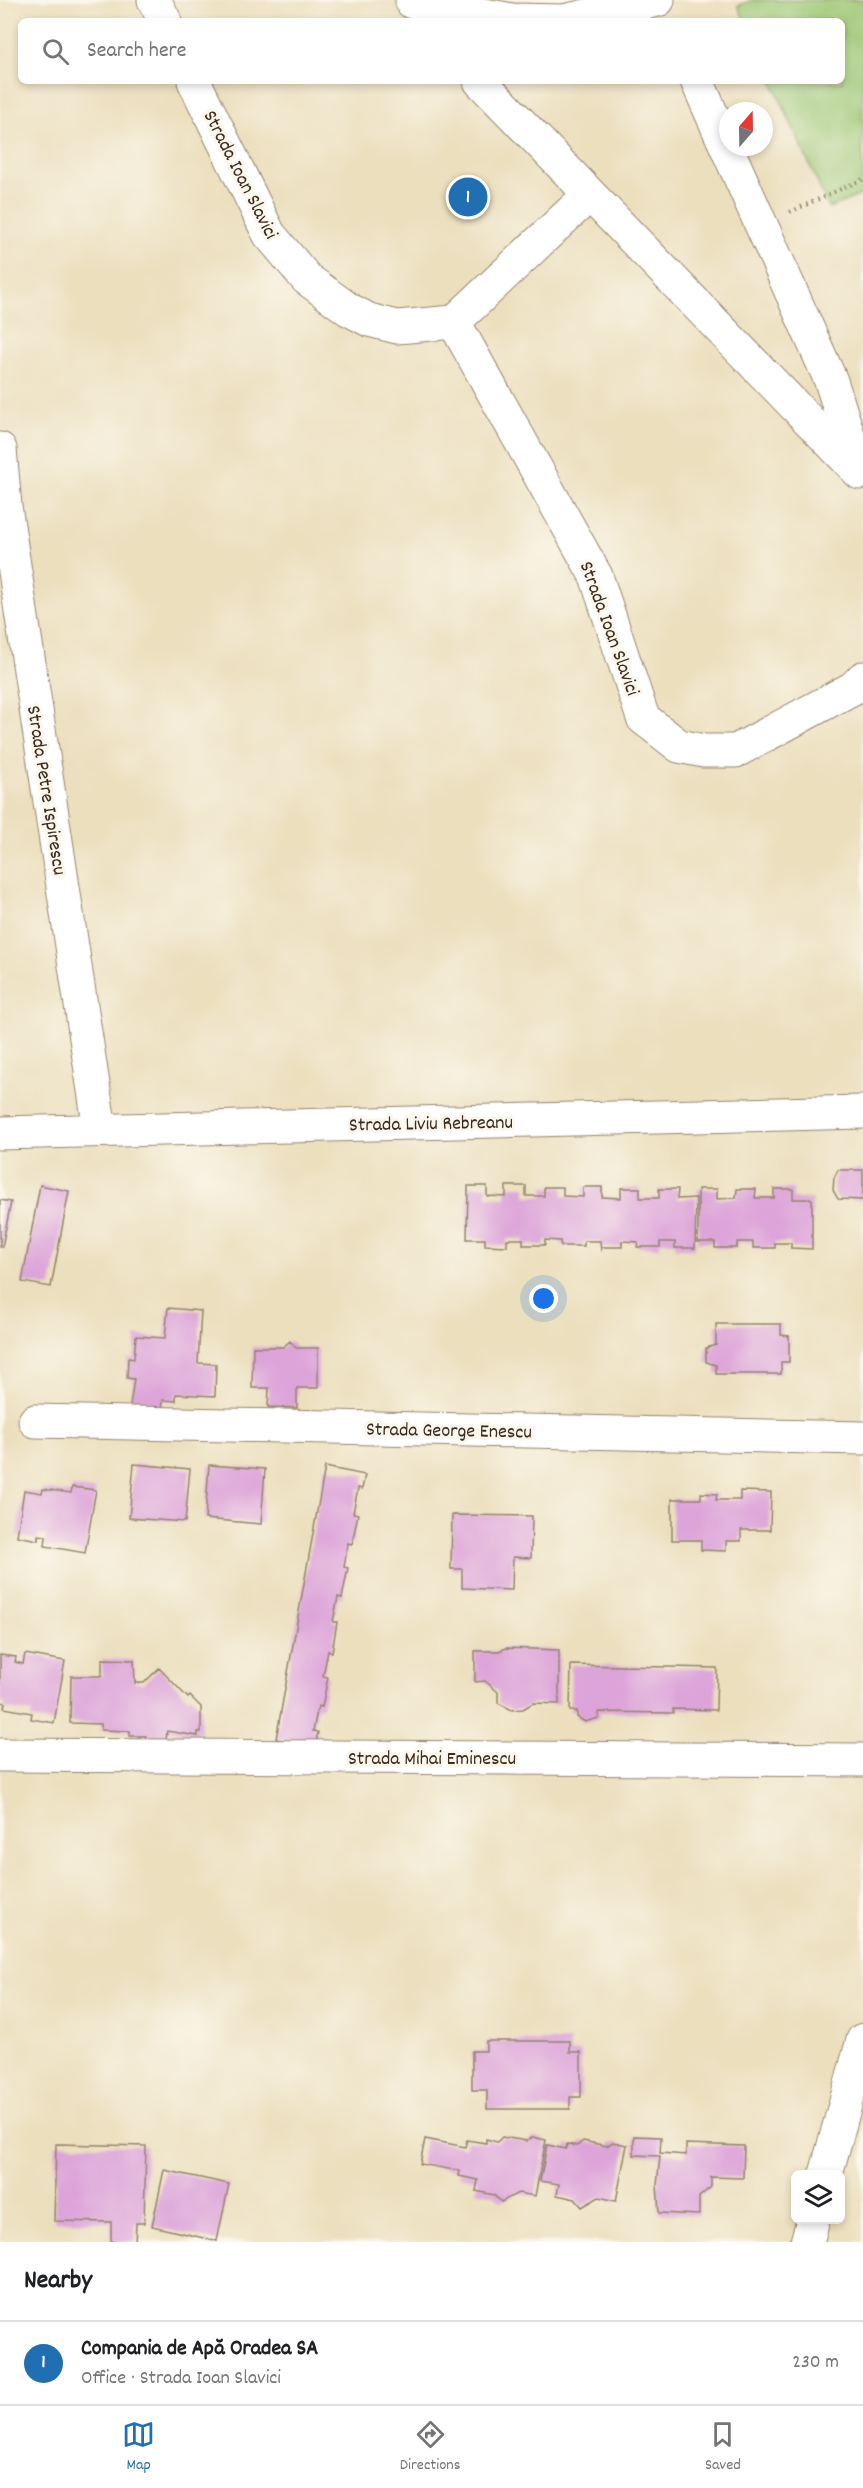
<!DOCTYPE html>
<html lang="en">
<head>
<meta charset="utf-8">
<style>
	:root { --surface:#fff; --page:#f6f6f6; --text:#202124; --muted:#757577; --line:#e0e0e0; --accent:#1f6fb2 }
	body { margin:0; font-family:Dekko,sans-serif; background:var(--page); color:var(--text) }
	.controls { position:absolute; right:18px; bottom:18px; display:grid; overflow:hidden; border-radius:9px; box-shadow:0 3px 9px #0003 }
	.controls button { width:54px; height:54px; display:grid; place-items:center; padding:0; border:0; border-bottom:2px solid var(--line); background:var(--surface); color:var(--text); font:30px sans-serif }
	.compass { position:absolute; left:719px; top:102px; width:54px; height:54px; border-radius:50%; background:var(--surface); box-shadow:0 3px 9px #0003; rotate:20deg }
	.you { position:absolute; left:544px; top:1299px; width:21px; height:21px; margin:-15px; border:4px solid #fff; border-radius:50%; background:#1a73e8; box-shadow:0 0 0 9px #1a73e833 }
	.badge { display:grid; place-items:center; width:39px; height:39px; border-radius:50%; background:var(--accent); color:#fff; font-size:20px; font-weight:700 }
	.pin { position:absolute; translate:-50% -50%; border:3px solid #fff; box-shadow:0 2px 6px #0006 }
	.list { margin:0; padding:0; list-style:none }
	h2 { display:flex; justify-content:space-between; align-items:center; height:78px; margin:0; padding:0 24px; font-size:26px }
	h2 small { font-size:20px; font-weight:400; color:var(--muted) }
	.list li { display:grid; grid-template-columns:39px 1fr auto; gap:18px; align-items:center; box-sizing:border-box; height:84px; padding:0 24px; border-top:2px solid var(--line) }
	.list b { display:block; font-size:22px; white-space:nowrap }
	.list p { margin:0; font-size:20px; white-space:nowrap; color:var(--muted) }
	.list em { font-size:20px; font-style:normal; color:var(--muted) }
	.icon { flex:none; width:33px; height:33px; fill:none; stroke:currentColor; stroke-width:2; stroke-linecap:round; stroke-linejoin:round }
	.map { position:relative; flex:none; width:863px; height:2242px; overflow:hidden }
	.search { position:absolute; background:var(--surface); box-shadow:0 3px 9px #0003; left:18px; right:18px; top:18px; height:66px; display:flex; align-items:center; gap:15px; box-sizing:border-box; padding:0 21px; border-radius:9px; color:var(--muted); font-size:22px }
	.sheet { height:162px; background:var(--surface) }
	nav { display:flex; justify-content:space-around; align-items:center; box-sizing:border-box; height:84px; border-top:2px solid var(--line); background:var(--surface); font-size:16px; color:var(--muted) }
	nav a { display:grid; justify-items:center; gap:3px }
	nav .on { color:var(--accent) }
	.map>svg:first-child { display:block }
</style>
</head>
<body>
<div class="map">
<svg width="863" height="2242" viewBox="0 0 863 2242">
	<rect width="100%" height="100%" fill="#fbf7ec"/>
	<filter id="ink" filterUnits="userSpaceOnUse"><feTurbulence type="fractalNoise" baseFrequency=".0167" numOctaves="2"/><feDisplacementMap in="SourceGraphic" scale="12" xChannelSelector="R" yChannelSelector="G"/><feConvolveMatrix kernelMatrix="1 2 1 2 8 2 1 2 1" color-interpolation-filters="sRGB"/></filter>
	<filter id="wash" filterUnits="userSpaceOnUse"><feTurbulence type="fractalNoise" baseFrequency=".008" numOctaves="4" result="noise"/><feDisplacementMap in="SourceGraphic" scale="24" xChannelSelector="R" yChannelSelector="G"/><feGaussianBlur stdDeviation="1.35" result="paint"/><feColorMatrix in="noise" values="0 0 0 0 0 0 0 0 0 0 0 0 0 0 0 0 0 1.4 0 .05"/><feComposite in="paint" operator="in"/></filter>
	<g filter="url(#wash)">
		<rect width="100%" height="100%" fill="#ecdfbe"/>
		<path fill="#9cc775" stroke="#6c784a" stroke-width="1.5" d="M 752,0 L 863,0 L 863,194 L 829,208 L 772,81 L 842,81 L 842,21 L 745,21 L 738,6 Z"/>
		<g id="blocks">
			<path fill="#dda4d9" d="M 838,1170 L 863,1170 L 863,1200 L 838,1199 L 833,1190 L 834,1178 Z
				M 40,1185 L 69,1191 L 51,1287 L 22,1282 Z
				M 468,1186 L 487,1186 L 487,1196 L 506,1197 L 506,1186 L 526,1186 L 526,1196 L 544,1196 L 544,1187 L 563,1187 L 563,1196 L 583,1197 L 583,1187 L 602,1187 L 602,1197 L 621,1198 L 621,1188 L 640,1188 L 640,1198 L 659,1198 L 659,1189 L 678,1189 L 677,1199 L 696,1198 L 695,1248 L 675,1248 L 675,1242 L 660,1242 L 660,1247 L 637,1247 L 638,1242 L 622,1241 L 622,1247 L 602,1247 L 601,1251 L 600,1241 L 584,1241 L 584,1246 L 561,1246 L 560,1241 L 545,1240 L 545,1245 L 523,1245 L 523,1239 L 507,1239 L 507,1246 L 485,1245 L 485,1239 L 467,1239 Z
				M 698,1189 L 717,1189 L 717,1199 L 736,1198 L 737,1189 L 756,1189 L 755,1198 L 774,1198 L 774,1189 L 793,1189 L 793,1199 L 812,1199 L 812,1249 L 791,1248 L 791,1243 L 775,1243 L 775,1248 L 753,1248 L 753,1242 L 737,1242 L 737,1248 L 715,1248 L 715,1242 L 698,1242 Z
				M 0,1200 L 11,1202 L 2,1247 L 0,1247 Z
				M 168,1308 L 201,1311 L 198,1363 L 216,1364 L 215,1396 L 176,1394 L 176,1401 L 163,1400 L 162,1411 L 130,1406 L 134,1379 L 127,1378 L 128,1358 L 134,1359 L 136,1336 L 165,1338 Z
				M 716,1324 L 781,1324 L 781,1335 L 789,1336 L 789,1362 L 781,1362 L 781,1374 L 716,1374 L 716,1365 L 706,1362 L 706,1348 L 716,1345 Z
				M 290,1341 L 296,1348 L 318,1348 L 318,1388 L 297,1388 L 297,1408 L 268,1407 L 269,1388 L 252,1388 L 253,1347 L 283,1347 Z
				M 134,1464 L 190,1469 L 185,1522 L 129,1518 Z
				M 209,1465 L 265,1469 L 261,1524 L 205,1519 Z
				M 325,1467 L 365,1475 L 362,1489 L 358,1488 L 353,1513 L 358,1514 L 352,1544 L 348,1543 L 344,1567 L 348,1568 L 342,1598 L 338,1597 L 333,1622 L 337,1622 L 332,1652 L 328,1651 L 323,1676 L 328,1677 L 322,1707 L 318,1706 L 313,1731 L 318,1732 L 315,1747 L 276,1739 Z
				M 72,1487 L 96,1490 L 85,1553 L 45,1546 L 46,1536 L 38,1535 L 38,1540 L 17,1536 L 24,1490 L 42,1493 L 43,1489 L 71,1493 Z
				M 740,1491 L 771,1492 L 770,1530 L 741,1530 L 741,1541 L 726,1541 L 726,1551 L 701,1550 L 701,1540 L 672,1540 L 672,1499 L 701,1499 L 701,1493 L 717,1494 L 716,1500 L 740,1500 Z
				M 452,1515 L 532,1516 L 531,1558 L 513,1557 L 512,1590 L 462,1588 L 462,1569 L 451,1569 Z
				M 506,1648 L 559,1650 L 559,1704 L 533,1703 L 523,1709 L 512,1710 L 498,1703 L 498,1692 L 485,1681 L 475,1682 L 475,1651 L 499,1651 Z
				M 25,1654 L 65,1661 L 54,1723 L 31,1719 L 32,1713 L 4,1708 L 5,1703 L 0,1702 L 0,1655 L 16,1657 L 15,1662 L 23,1664 Z
				M 102,1659 L 134,1660 L 135,1683 L 144,1683 L 159,1668 L 188,1698 L 190,1696 L 201,1707 L 201,1732 L 198,1732 L 198,1736 L 167,1731 L 166,1741 L 145,1740 L 146,1736 L 130,1736 L 130,1731 L 101,1730 L 101,1724 L 70,1723 L 71,1676 L 102,1676 Z
				M 571,1665 L 717,1668 L 716,1710 L 673,1709 L 673,1713 L 599,1712 L 599,1718 L 585,1722 L 577,1717 L 577,1711 L 570,1711 Z
				M 486,2041 L 570,2041 L 570,2052 L 581,2052 L 581,2097 L 570,2097 L 570,2109 L 487,2109 L 487,2090 L 472,2090 L 472,2051 L 486,2051 Z
				M 634,2136 L 661,2137 L 660,2153 L 686,2155 L 686,2144 L 744,2146 L 743,2178 L 711,2177 L 711,2187 L 699,2197 L 699,2215 L 659,2213 L 657,2185 L 660,2156 L 634,2155 Z
				M 502,2137 L 527,2141 L 533,2137 L 546,2140 L 535,2196 L 518,2193 L 501,2202 L 494,2195 L 476,2191 L 478,2180 L 459,2176 L 460,2171 L 420,2164 L 425,2139 L 465,2147 L 467,2140 L 486,2143 L 486,2139 L 497,2142 Z
				M 583,2141 L 607,2146 L 613,2142 L 627,2145 L 616,2201 L 599,2197 L 582,2207 L 575,2199 L 557,2195 L 559,2184 L 540,2181 L 547,2145 L 566,2149 L 567,2144 L 577,2146 Z
				M 56,2144 L 146,2146 L 144,2223 L 136,2223 L 135,2242 L 111,2242 L 111,2222 L 54,2221 Z
				M 164,2170 L 229,2184 L 217,2241 L 152,2226 Z"/>
		</g>
	</g>
	<g filter="url(#ink)">
		<use href="#blocks" fill-opacity="0" stroke="#94846e" stroke-width="1.5"/>
		<g fill="none" stroke-linecap="round" stroke-linejoin="round">
			<g stroke="#94846e" stroke-width="35">
				<path id="minor" d="M 154,0 L 165,21
					M 412,2 L 512,20 L 563,21 L 658,0
					M 194,81 L 269,234 L 307,279 L 348,309 L 369,320 L 397,327 L 454,322 L 589,195
					M 480,81 L 860,473
					M 697,81 L 831,381 L 857,463
					M 454,322 L 596,576 L 643,718 L 679,746 L 704,751 L 736,751 L 853,688 L 863,678
					M 0,449 L 5,506 L 100,1130
					M 0,1133 L 863,1112
					M 35,1421 L 863,1438
					M 0,1755 L 863,1760
					M 826,2174 L 863,2040
					M 807,2242 L 813,2220"/>
			</g>
			<path stroke="#94846e" stroke-width="4" stroke-dasharray="1.5 4.5" stroke-linecap="butt" d="M 790,212 L 863,179"/>
			<use href="#minor" stroke="#fff" stroke-width="33"/>
		</g>
	</g>
	<g text-anchor="middle" stroke-width="6" stroke-linejoin="round" paint-order="stroke">
		<g font-size="20" fill="#3b2a1e" stroke="#fbf7ec">
			<text transform="translate(242 174) rotate(63)" y="7">Strada Ioan Slavici</text>
			<text transform="translate(611 628) rotate(70)" y="7">Strada Ioan Slavici</text>
			<text transform="translate(48 790) rotate(81)" y="7">Strada Petre Ispirescu</text>
			<text transform="translate(431 1122) rotate(-1)" y="7">Strada Liviu Rebreanu</text>
			<text transform="translate(449 1429) rotate(1)" y="7">Strada George Enescu</text>
			<text x="432" y="1764">Strada Mihai Eminescu</text>
		</g>
	</g>
</svg>
<div class="controls">
<button><svg class="icon" aria-label="layers" viewBox="0 0 24 24"><path d="M12 4l9 5-9 5-9-5zM3 14l9 5 9-5"/></svg></button>
</div>
<svg class="compass" viewBox="-18 -18 36 36"><path d="M0-13l5 13h-10z" fill="#e53935"/><path d="M0 13l5-13h-10z" fill="#757577"/></svg>
<div class="you"></div>
<div class="pin badge" style="left:468px;top:197px">1</div>
<div class="search"><svg class="icon" aria-label="search" viewBox="0 0 24 24"><circle cx="10" cy="10" r="6"/><path d="M15 15l6 6"/></svg>Search here</div>
</div>
<section class="sheet">
<h2>Nearby<small></small></h2>
<ul class="list">
<li><span class="badge">1</span><div><b>Compania de Apă Oradea SA</b><p>Office · Strada Ioan Slavici</p></div><em>230 m</em></li>
</ul>
</section>
<nav>
<a class="on"><svg class="icon" aria-label="map" viewBox="0 0 24 24"><path d="M3 6l6-2 6 2 6-2v14l-6 2-6-2-6 2zM9 4v14M15 6v14"/></svg>Map</a>
<a><svg class="icon" aria-label="directions" viewBox="0 0 24 24"><path d="M12 3l9 9-9 9-9-9zM9 14v-3h6M13 9l2 2-2 2"/></svg>Directions</a>
<a><svg class="icon" aria-label="saved" viewBox="0 0 24 24"><path d="M7 4h10v16l-5-4-5 4z"/></svg>Saved</a>
</nav>
</body>
</html>
